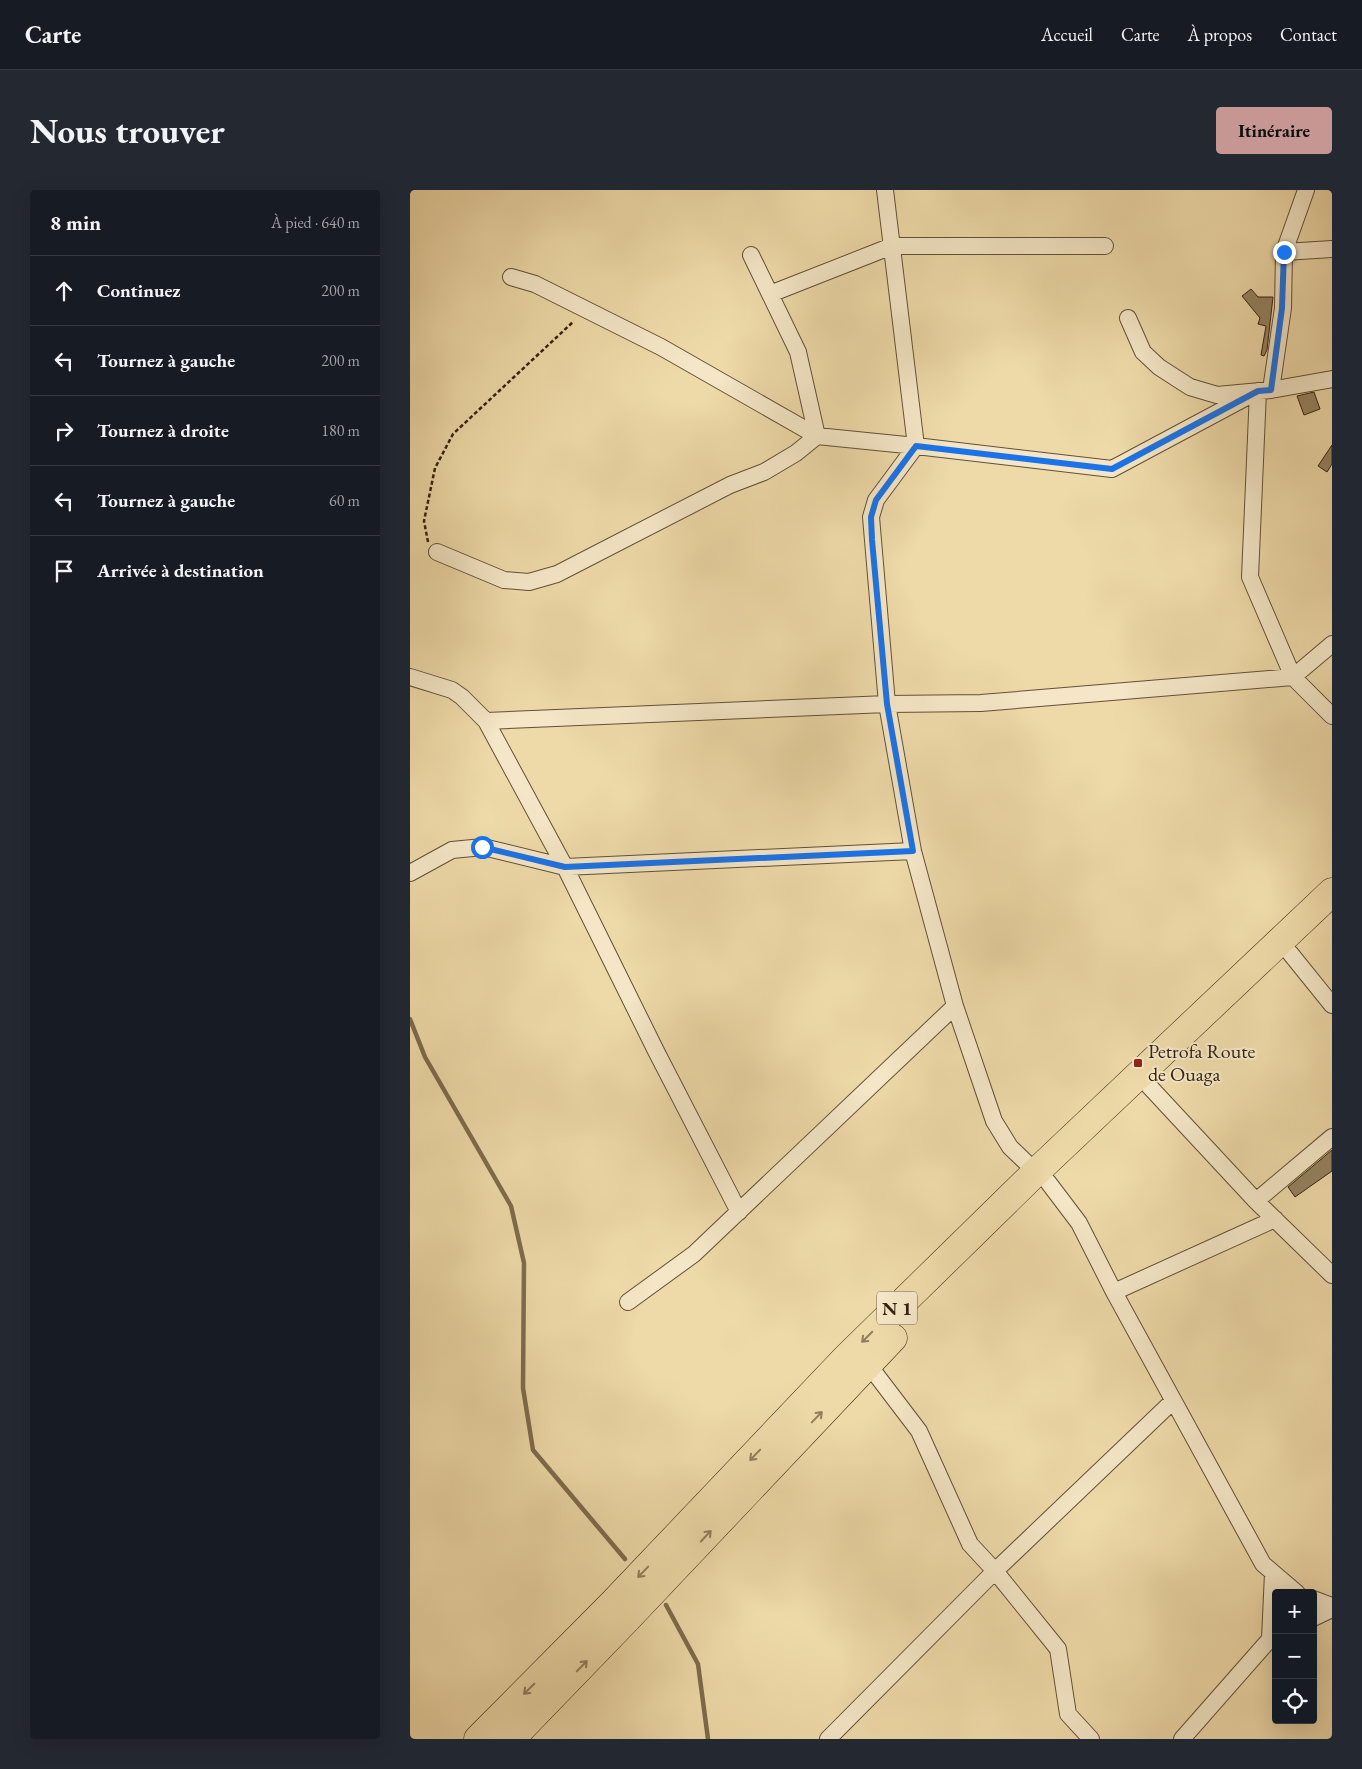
<!DOCTYPE html>
<html lang="fr">
<head>
<meta charset="utf-8">
<style>
	:root { --surface:#171b24; --page:#242831; --text:#f1f3f6; --muted:#9ea1a6; --line:#363941; --accent:#c59692 }
	body { margin:0; font-family:"EB Garamond",serif; background:var(--page); color:var(--text) }
	.controls { position:absolute; right:15px; bottom:15px; display:grid; overflow:hidden; border-radius:5px; box-shadow:0 5px 20px #0002 }
	.controls button { width:45px; height:45px; display:grid; place-items:center; padding:0; border:0; border-bottom:1px solid var(--line); background:var(--surface); color:var(--text); font:25px sans-serif }
	.stop { position:absolute; width:15px; height:15px; margin:-11px; border:4px solid #1a73e8; border-radius:50%; background:#fff }
	.stop.end { background:#1a73e8; border-color:#fff; box-shadow:0 1px 5px #0008 }
	.list { margin:0; padding:0; list-style:none }
	h2 { display:flex; justify-content:space-between; align-items:center; height:65px; margin:0; padding:0 20px; font-size:21px }
	h2 small { font-size:16px; font-weight:400; color:var(--muted) }
	.list li { display:grid; grid-template-columns:32px 1fr auto; gap:15px; align-items:center; box-sizing:border-box; height:70px; padding:0 20px; border-top:1px solid var(--line) }
	.list b { display:block; font-size:19px; white-space:nowrap }
	.list em { font-size:16px; font-style:normal; color:var(--muted) }
	.icon { flex:none; width:28px; height:28px; fill:none; stroke:currentColor; stroke-width:2; stroke-linecap:round; stroke-linejoin:round }
	.map { position:relative; flex:none; width:922px; height:1549px; overflow:hidden; border-radius:5px }
	header { display:flex; align-items:center; gap:30px; box-sizing:border-box; height:70px; padding:0 25px; background:var(--surface); border-bottom:1px solid var(--line) }
	header strong { font-size:24px }
	nav { display:flex; gap:28px; margin-inline-start:auto; font-size:18px }
	.intro { display:flex; align-items:center; justify-content:space-between; box-sizing:border-box; height:120px; padding:0 30px }
	h1 { margin:0; font-size:35px }
	.button { padding:12px 22px; border-radius:5px; background:var(--accent); color:#111; font-size:18px; font-weight:700 }
	main { display:flex; gap:30px; padding:0 30px }
	aside { flex:1; background:var(--surface); border-radius:5px; box-shadow:0 5px 20px #0002 }
	.map>svg:first-child { display:block }
</style>
</head>
<body>
<header>
<strong>Carte</strong>
<nav><a>Accueil</a><a>Carte</a><a>À propos</a><a>Contact</a></nav>
</header>
<div class="intro"><h1>Nous trouver</h1><a class="button">Itinéraire</a></div>
<main>
<aside>
<h2>8 min<small>À pied · 640 m</small></h2>
<ul class="list">
<li><svg class="icon" aria-label="ahead" viewBox="0 0 24 24"><path d="M12 20V5M6 11l6-6 6 6"/></svg><div><b>Continuez</b></div><em>200 m</em></li>
<li><svg class="icon" aria-label="left" viewBox="0 0 24 24"><path d="M17 20v-9H6M10 6l-5 5 5 5"/></svg><div><b>Tournez à gauche</b></div><em>200 m</em></li>
<li><svg class="icon" aria-label="right" viewBox="0 0 24 24"><path d="M7 20v-9h11M14 6l5 5-5 5"/></svg><div><b>Tournez à droite</b></div><em>180 m</em></li>
<li><svg class="icon" aria-label="left" viewBox="0 0 24 24"><path d="M17 20v-9H6M10 6l-5 5 5 5"/></svg><div><b>Tournez à gauche</b></div><em>60 m</em></li>
<li><svg class="icon" aria-label="arrive" viewBox="0 0 24 24"><path d="M6 21V4h12l-3 4 3 4H6"/></svg><div><b>Arrivée à destination</b></div></li>
</ul>
</aside>
<div class="map">
<svg width="922" height="1549" viewBox="0 0 922 1549">
	<rect width="100%" height="100%" fill="#eed9a8"/>
	<filter id="stains"><feTurbulence type="fractalNoise" baseFrequency=".004" numOctaves="4"/><feColorMatrix values="0 0 0 0 .2 0 0 0 0 .09 0 0 0 0 .02 0 0 0 .5 -.17"/></filter>
	<radialGradient id="worn" r=".72"><stop offset=".6" stop-color="#630" stop-opacity="0"/><stop offset="1" stop-color="#630" stop-opacity=".3"/></radialGradient>
	<g fill="none" stroke-linecap="round" stroke-linejoin="round">
		<path stroke="#7e6b4d" stroke-width="4.5" d="M 0,829 L 15,867 L 101,1016 L 114,1073 L 113,1198 L 123,1260 L 215,1369
			M 256,1415 L 288,1474 L 298,1549"/>
	</g>
	<path fill="#958260" stroke="#342311" d="M 841,99 L 848,107 L 863,107 L 857,160 L 854,166 L 851,165 L 856,136 L 848,134 L 850,128 L 832,106 Z
		M 904,202 L 910,219 L 894,225 L 887,206 Z
		M 922,255 L 922,274 L 917,282 L 908,276 Z
		M 922,960 L 922,981 L 885,1007 L 878,997 Z"/>
	<g fill="none" stroke-linecap="round" stroke-linejoin="round">
		<g stroke="#625037" stroke-width="18">
			<path id="minor" d="M 475,0 L 506,256 L 466,310 L 461,327 L 477,514 L 503,661 L 545,816 L 584,931 L 600,957 L 626,982
				M 874,62 L 922,59
				M 101,87 L 125,94 L 251,157 L 407,246 L 506,256 L 702,279 L 848,201
				M 360,104 L 482,56 L 695,56
				M 718,128 L 733,162 L 749,177 L 780,197 L 807,205 L 861,200 L 922,189
				M 861,200 L 873,118 L 874,62 L 896,0
				M 848,201 L 840,387 L 883,487 L 922,526
				M 27,362 L 94,390 L 119,392 L 147,384 L 320,295 L 354,282 L 386,263 L 407,246 L 388,162 L 341,65
				M 0,487 L 42,500 L 52,507 L 76,531 L 155,677 L 503,661
				M 76,531 L 477,514 L 571,513 L 883,487 L 922,454
				M 0,683 L 42,660 L 73,657 L 155,677 L 246,861 L 329,1022
				M 880,763 L 922,815
				M 739,896 L 846,1011 L 922,1085
				M 638,992 L 669,1033 L 704,1102 L 853,1374 L 887,1403
				M 846,1011 L 922,947
				M 704,1102 L 865,1029
				M 218,1112 L 284,1064 L 545,816
				M 458,1174 L 509,1241 L 560,1354 L 585,1381 L 648,1459 L 658,1524 L 681,1549
				M 903,1409 L 922,1416
				M 903,1428 L 922,1419
				M 860,1449 L 863,1383
				M 418,1549 L 585,1381 L 763,1211
				M 772,1549 L 860,1449 L 866,1447"/>
		</g>
		<g stroke="#342311" stroke-width="29">
			<path id="trunk" d="M 68,1549 L 203,1413 L 437,1167 L 626,982 L 922,702
				M 101,1549 L 217,1429 L 483,1148"/>
		</g>
		<path stroke="#342311" stroke-width="2.5" stroke-dasharray="4 2.5" stroke-linecap="butt" d="M 18,352 L 14,331 L 25,278 L 43,244 L 164,131"/>
		<use href="#minor" stroke="#f4e6c6" stroke-width="16"/>
		<use href="#trunk" stroke="#eed9a8" stroke-width="28"/>
	</g>
	<defs><path id="oneway-shaft" d="M-6 0H5M1.5-3L5.5 0L1.5 3" fill="none" stroke-width="1.6" stroke-linecap="round" stroke-linejoin="round" transform="scale(1.25)"/></defs>
	<g stroke="#917e5c">
		<use href="#oneway-shaft" transform="translate(457 1147) rotate(135)"/>
		<use href="#oneway-shaft" transform="translate(407 1227) rotate(-46)"/>
		<use href="#oneway-shaft" transform="translate(345 1265) rotate(134)"/>
		<use href="#oneway-shaft" transform="translate(296 1346) rotate(-47)"/>
		<use href="#oneway-shaft" transform="translate(233 1382) rotate(134)"/>
		<use href="#oneway-shaft" transform="translate(172 1476) rotate(-46)"/>
		<use href="#oneway-shaft" transform="translate(119 1499) rotate(136)"/>
	</g>
	<g fill="none" stroke-linecap="round" stroke-linejoin="round">
		<path stroke="#1a73e8" stroke-width="6" d="M 72,657 L 155,677 L 503,661 L 477,514 L 462,350 L 461,327 L 466,310 L 506,256 L 702,279 L 848,201 L 861,200 L 872,118 L 874,62"/>
	</g>
	<rect fill="#8f2418" stroke="#f4e6c6" stroke-width="2" x="723" y="868" width="10" height="10" rx="2.5"/>
	<g text-anchor="middle" stroke-width="4" stroke-linejoin="round" paint-order="stroke">
		<rect fill="#f4e6c6" stroke="#6e5e47" stroke-width="1" x="467" y="1101.5" width="40" height="33" rx="4"/>
		<g font-size="19" font-weight="bold" fill="#342311">
			<text x="487" y="1125">N 1</text>
		</g>
		<g font-size="20" fill="#342311" stroke="#f4e6c6" text-anchor="start">
			<text x="738" y="868">Petrofa Route<tspan x="738" dy="23">de Ouaga</tspan></text>
		</g>
	</g>
	<rect width="100%" height="100%" filter="url(#stains)"/>
	<rect width="100%" height="100%" fill="url(#worn)"/>
</svg>
<div class="controls">
<button>+</button>
<button>−</button>
<button><svg class="icon" aria-label="locate" viewBox="0 0 24 24"><circle cx="12" cy="12" r="6"/><path d="M12 2v4M12 18v4M2 12h4M18 12h4"/></svg></button>
</div>
<div class="stop" style="left:72px;top:657px"></div>
<div class="stop end" style="left:874px;top:62px"></div>
</div>
</main>
</body>
</html>
